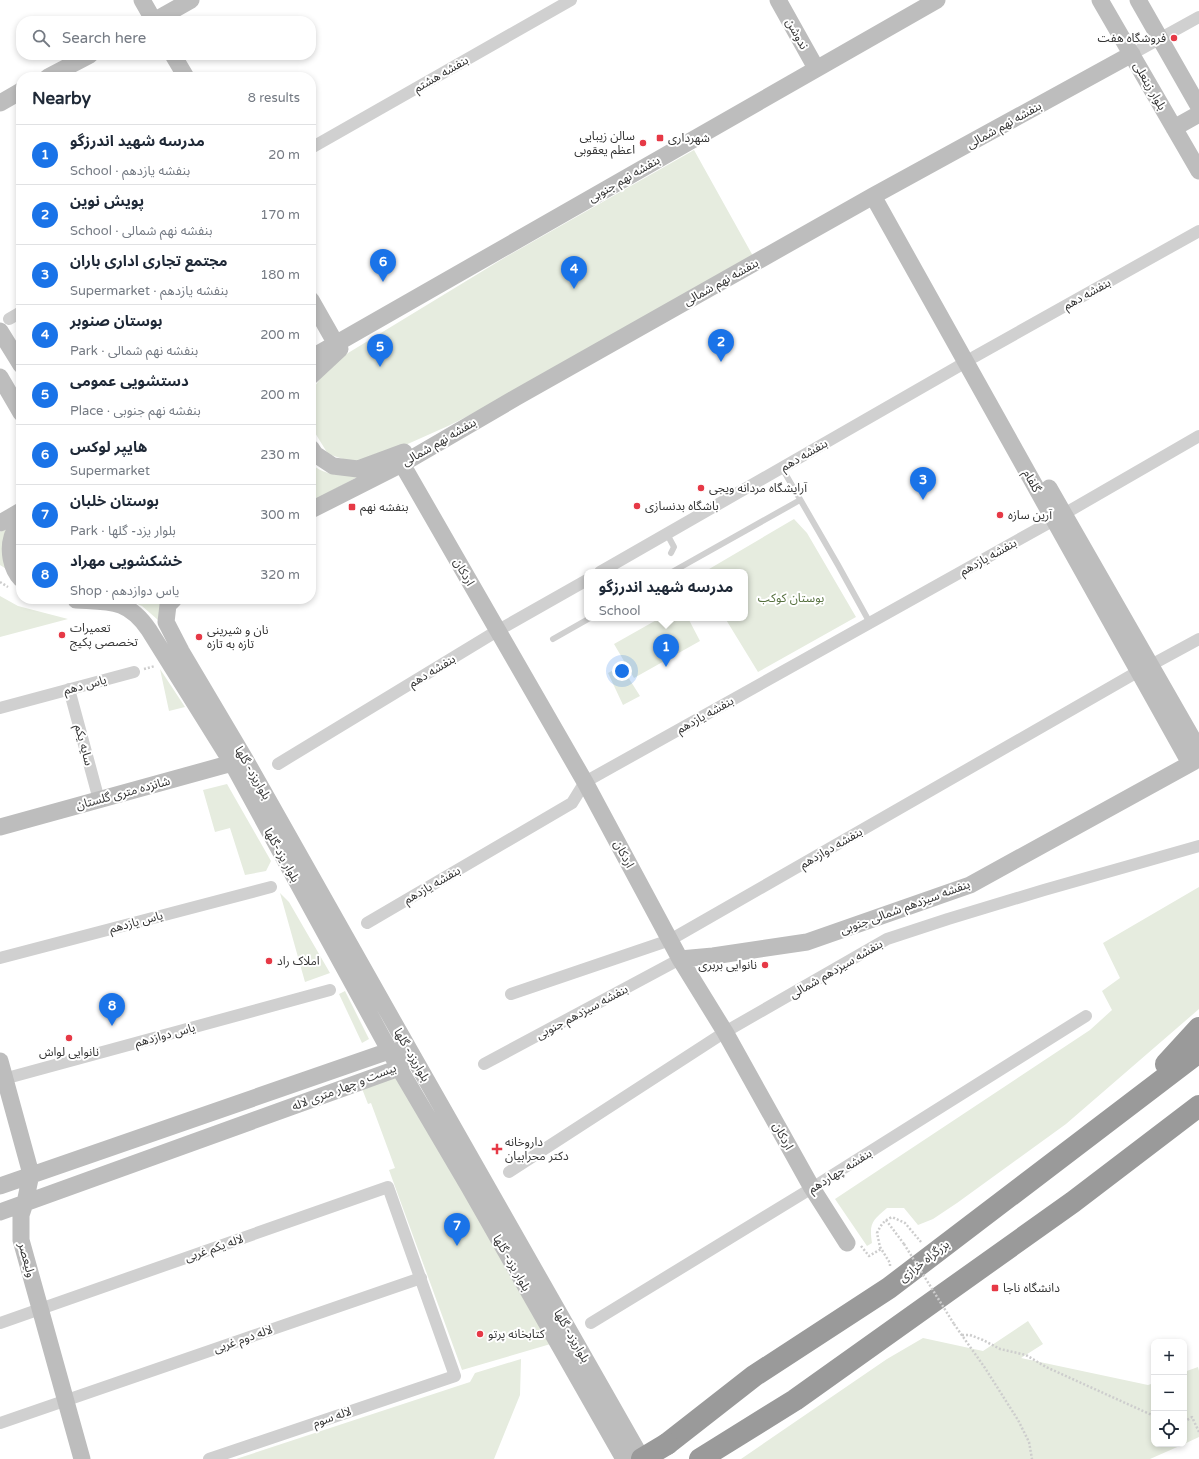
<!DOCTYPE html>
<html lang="en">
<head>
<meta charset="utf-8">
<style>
	:root { --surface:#fff; --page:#f2f2f3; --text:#1f2937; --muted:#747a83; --line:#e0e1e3; --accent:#1a73e8 }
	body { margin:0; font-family:"Varela Round","Noto Sans Arabic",sans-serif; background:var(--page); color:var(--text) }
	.controls { position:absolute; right:12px; bottom:12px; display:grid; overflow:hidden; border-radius:8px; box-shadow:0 2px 6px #0003 }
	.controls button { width:36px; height:36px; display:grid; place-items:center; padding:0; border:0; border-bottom:1px solid var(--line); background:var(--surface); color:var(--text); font:20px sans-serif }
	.you { position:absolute; left:622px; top:671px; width:14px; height:14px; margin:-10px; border:3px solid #fff; border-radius:50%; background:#1a73e8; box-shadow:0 0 0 6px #1a73e833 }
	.badge { display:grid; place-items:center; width:26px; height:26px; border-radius:50%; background:var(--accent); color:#fff; font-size:13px; font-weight:700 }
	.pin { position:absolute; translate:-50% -33px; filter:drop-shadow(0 1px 2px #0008) }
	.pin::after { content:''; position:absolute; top:21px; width:14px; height:12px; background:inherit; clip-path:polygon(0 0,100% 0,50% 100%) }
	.popup { position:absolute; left:584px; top:569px; width:164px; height:52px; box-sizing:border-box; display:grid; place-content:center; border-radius:8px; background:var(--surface); filter:drop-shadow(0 1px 3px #0005); font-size:13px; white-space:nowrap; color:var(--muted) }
	.popup b { font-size:15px; color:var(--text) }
	.popup::after { content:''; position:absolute; left:50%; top:100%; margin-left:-8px; border:8px solid transparent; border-top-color:var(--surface) }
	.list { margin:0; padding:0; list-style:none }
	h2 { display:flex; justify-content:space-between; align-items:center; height:52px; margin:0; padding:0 16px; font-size:17px }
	h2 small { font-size:13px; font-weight:400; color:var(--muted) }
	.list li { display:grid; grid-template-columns:26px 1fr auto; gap:12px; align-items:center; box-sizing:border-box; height:60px; padding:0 16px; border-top:1px solid var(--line) }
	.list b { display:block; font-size:15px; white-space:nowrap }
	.list p { margin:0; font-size:13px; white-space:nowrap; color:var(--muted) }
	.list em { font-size:13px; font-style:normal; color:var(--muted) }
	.icon { flex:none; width:22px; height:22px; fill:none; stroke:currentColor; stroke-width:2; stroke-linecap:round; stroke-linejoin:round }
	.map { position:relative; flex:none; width:1199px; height:1459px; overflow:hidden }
	.search { position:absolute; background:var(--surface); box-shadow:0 2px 6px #0003; left:16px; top:16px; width:300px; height:44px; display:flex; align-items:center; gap:10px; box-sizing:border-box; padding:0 14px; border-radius:16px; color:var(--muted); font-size:15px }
	.panel { position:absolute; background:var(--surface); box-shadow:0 2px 6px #0003; left:16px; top:72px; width:300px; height:532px; border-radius:16px }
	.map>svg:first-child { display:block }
</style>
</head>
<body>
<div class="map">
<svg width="1199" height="1459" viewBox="0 0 1199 1459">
	<rect width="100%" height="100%" fill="#fff"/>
	<path fill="#e6ecdf" d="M 694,150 L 753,256 L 510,395 L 448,426 L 383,455 L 352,462 L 328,454 L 312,428 L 311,392 L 330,364 L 504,258 Z
		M 311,463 C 324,477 344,475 361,475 L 311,502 Z
		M 794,519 L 807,533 L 856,617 L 758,672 L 725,618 L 745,618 L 745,572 L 704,572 Z
		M 9,527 L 8,570 L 0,565 L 0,532 Z
		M 0,596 L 18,606 L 68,619 L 0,637 Z
		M 126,599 L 162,599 L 158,620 L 142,606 Z
		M 660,618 L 688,618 L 700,641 L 634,678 L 614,644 Z
		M 621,666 L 640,696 L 623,705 L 608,673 Z
		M 160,669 L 185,707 L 169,711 Z
		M 227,784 L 271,861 L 266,871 L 245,875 L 230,828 L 215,832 L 203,790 Z
		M 1199,887 L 1199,1009 L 1066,1124 L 957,1203 L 933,1219 L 918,1225 L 904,1208 L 887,1208 C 872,1221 869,1223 872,1243 L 867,1246 L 835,1199 L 1090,1030 L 1112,1010 L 1102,991 L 1120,978 L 1103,943 Z
		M 280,893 L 289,902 L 330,973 L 305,982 Z
		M 345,991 L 369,1039 L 362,1043 L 339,994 Z
		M 397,1075 L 554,1343 L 462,1370 L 389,1170 L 395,1168 L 371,1103 L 368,1104 L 361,1086 Z
		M 1028,1321 L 1043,1344 L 1021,1358 L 1148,1385 L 1154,1383 L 1154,1444 L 1184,1444 L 1150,1459 L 741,1459 L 887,1359 L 923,1338 L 983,1351 Z
		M 521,1359 L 520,1395 L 494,1459 L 236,1459 L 470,1382 L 475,1373 Z
		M 1198,1367 L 1199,1371 L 1199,1437 L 1184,1444 L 1184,1372 Z"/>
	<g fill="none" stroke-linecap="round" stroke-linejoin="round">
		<path stroke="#cdcdcd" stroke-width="2.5" stroke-dasharray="2 2" stroke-linecap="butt" d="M 0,582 L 8,587
			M 144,669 L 155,666
			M 886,1220 L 904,1244
			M 861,1246 L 869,1256 L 881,1249
			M 890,1266 L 890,1263 L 880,1247 L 877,1233 C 881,1225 883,1221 892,1217 L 905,1223 L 921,1242
			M 954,1324 L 985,1368 L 1018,1420 L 1029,1442 L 1032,1459
			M 962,1335 L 970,1335 L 983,1340 L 1000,1349 L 1026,1355 L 1046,1367 L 1154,1416
			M 1184,1422 L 1192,1417 L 1199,1432"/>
		<path stroke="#d0d0d0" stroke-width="6" d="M 782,468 L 838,565 L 870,623
			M 667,534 L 674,547 L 671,553
			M 672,572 L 800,500
			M 553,639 L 590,618"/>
		<path stroke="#d0d0d0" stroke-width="12" d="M 1132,54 L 1199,17
			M 311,148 L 571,0
			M 9,319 L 21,312
			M 974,357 L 1199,231
			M 1064,514 L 1199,436
			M 600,572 L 966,362
			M 1151,665 L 1199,639
			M 69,689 L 99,800
			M 0,708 L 134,672
			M 278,764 L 497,631 L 587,580
			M 367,923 L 572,803 L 585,782 L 1054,520
			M 0,958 L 271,887
			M 511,994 L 670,940 L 1139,671
			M 484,1064 L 680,959
			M 0,1080 L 330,990
			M 509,1172 L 725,1032 L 887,939 L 948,919 L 1044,890 L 1199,846
			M 0,1323 L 388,1187 L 455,1376 L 209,1459
			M 591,1323 L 812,1188 L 1086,1016
			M 0,1423 L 421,1278"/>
		<path stroke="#bdbdbd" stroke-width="17" d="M 142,0 L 154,21 L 191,0
			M 778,0 L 816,68
			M 1100,0 L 1199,171
			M 1138,0 L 1199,107
			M 173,55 L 186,77
			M 48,77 L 90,55
			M 0,103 L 21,91
			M 1174,128 L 1199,114
			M 873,196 L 1186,756 L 1197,760
			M 311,300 L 336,344
			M 0,331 L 21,365
			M 311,358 L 937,0
			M 311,376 L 340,349
			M 0,377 L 21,413
			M 311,448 L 315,454 L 333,466 L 358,469 L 404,452
			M 402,464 L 585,782 L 680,959 L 725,1032 L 812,1188 L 847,1243
			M 1049,488 L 1198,748 L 1197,760
			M 311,510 L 402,464 L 517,397 L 873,196 L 1132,54
			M 21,519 C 18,525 14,531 12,537 C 8,550 11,569 21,579
			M 0,523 L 21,511
			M 174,599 L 168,605 L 166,622 L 181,651 L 245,759 L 411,1053 L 642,1459
			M 76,600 C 110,602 128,599 149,630 L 232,763 L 399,1068 L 469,1187 L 624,1459
			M 0,827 L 243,760
			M 680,959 L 713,956 L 807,942 L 970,885 L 1197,760
			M 0,1061 L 31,1174 L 25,1203 L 21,1215 L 21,1240 L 82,1459
			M 0,1186 L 389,1051 L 400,1052
			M 0,1212 L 399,1068 L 405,1060"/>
		<path stroke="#9a9a9a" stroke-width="22" d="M 1166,1064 L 1199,1028
			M 667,1444 L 754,1376 L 889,1288 L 1199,1052
			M 700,1459 L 795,1400 L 1073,1202 L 1199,1106"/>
		<path stroke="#cdcdcd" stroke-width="2.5" stroke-dasharray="2 2" stroke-linecap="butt" d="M 904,1244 L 954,1324"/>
		<path stroke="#9a9a9a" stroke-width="22" d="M 642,1459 L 667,1444"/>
	</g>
	<g fill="#e63946" stroke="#fff" stroke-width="1.5">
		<circle cx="1174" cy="38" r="4"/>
		<rect x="656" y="134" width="8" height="8" rx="2"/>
		<circle cx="643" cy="143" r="4"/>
		<circle cx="701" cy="488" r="4"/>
		<circle cx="637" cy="506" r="4"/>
		<rect x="348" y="503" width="8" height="8" rx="2"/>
		<circle cx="1000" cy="515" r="4"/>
		<circle cx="62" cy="635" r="4"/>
		<circle cx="199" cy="637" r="4"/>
		<circle cx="269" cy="961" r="4"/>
		<circle cx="765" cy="965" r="4"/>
		<circle cx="69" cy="1038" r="4"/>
		<path d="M495 1143h4v4h4v4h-4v4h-4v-4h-4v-4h4z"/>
		<rect x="991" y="1284" width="8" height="8" rx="2"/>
		<circle cx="480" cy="1334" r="4"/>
	</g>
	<g text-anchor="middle" stroke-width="4" stroke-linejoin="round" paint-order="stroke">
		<g font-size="12" fill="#333" stroke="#fff">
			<text transform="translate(797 34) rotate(61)" y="4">ندوشن</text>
			<text transform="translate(441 74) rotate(-30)" y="4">بنفشه هشتم</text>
			<text transform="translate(1150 86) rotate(60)" y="4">بلوار زینعلی</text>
			<text transform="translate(1004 125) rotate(-29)" y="4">بنفشه نهم شمالی</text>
			<text transform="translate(624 179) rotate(-30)" y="4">بنفشه نهم جنوبی</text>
			<text transform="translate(721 282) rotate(-29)" y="4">بنفشه نهم شمالی</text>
			<text transform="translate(1087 294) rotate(-29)" y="4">بنفشه دهم</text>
			<text transform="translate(439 442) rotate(-30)" y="4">بنفشه نهم شمالی</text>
			<text transform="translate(804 455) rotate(-30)" y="4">بنفشه دهم</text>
			<text transform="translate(1032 481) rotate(61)" y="4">گلفام</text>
			<text transform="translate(988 557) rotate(-29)" y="4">بنفشه یازدهم</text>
			<text transform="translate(464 572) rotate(60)" y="4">اردکان</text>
			<text transform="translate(432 671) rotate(-31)" y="4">بنفشه دهم</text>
			<text transform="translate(85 685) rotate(-15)" y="4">یاس دهم</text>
			<text transform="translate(705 715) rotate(-29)" y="4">بنفشه یازدهم</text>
			<text transform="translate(84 745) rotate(75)" y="4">سایه یکم</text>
			<text transform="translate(253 773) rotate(60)" y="4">بلواریزد- گلها</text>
			<text transform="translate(123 793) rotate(-15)" y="4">شانزده متری گلستان</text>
			<text transform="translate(831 848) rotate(-30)" y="4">بنفشه دوازدهم</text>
			<text transform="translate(624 854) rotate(62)" y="4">اردکان</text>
			<text transform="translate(282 855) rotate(61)" y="4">بلوار یزد-گلها</text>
			<text transform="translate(432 885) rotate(-30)" y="4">بنفشه یازدهم</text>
			<text transform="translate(905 907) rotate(-20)" y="4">بنفشه سیزدهم شمالی جنوبی</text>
			<text transform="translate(136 922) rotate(-15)" y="4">یاس یازدهم</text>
			<text transform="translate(836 969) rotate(-30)" y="4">بنفشه سیزدهم شمالی</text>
			<text transform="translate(582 1012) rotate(-28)" y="4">بنفشه سیزدهم جنوبی</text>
			<text transform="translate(165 1035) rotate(-15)" y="4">یاس دوازدهم</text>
			<text transform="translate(412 1055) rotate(60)" y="4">بلواریزد- گلها</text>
			<text transform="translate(344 1087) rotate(-21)" y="4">بیست و چهار متری لاله</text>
			<text transform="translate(783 1136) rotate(61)" y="4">اردکان</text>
			<text transform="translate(840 1171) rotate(-32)" y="4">بنفشه چهاردهم</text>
			<text transform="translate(214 1248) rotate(-19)" y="4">لاله یکم غربی</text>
			<text transform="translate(27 1260) rotate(75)" y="4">ولیعصر</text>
			<text transform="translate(924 1261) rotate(-38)" y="4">بزرگراه خرازی</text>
			<text transform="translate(512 1263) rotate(60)" y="4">بلوار یزد- گلها</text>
			<text transform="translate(572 1336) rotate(60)" y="4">بلواریزد- گلها</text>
			<text transform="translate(243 1339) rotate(-19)" y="4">لاله دوم غربی</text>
			<text transform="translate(332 1417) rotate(-19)" y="4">لاله سوم</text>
		</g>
		<g font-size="12" fill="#333" stroke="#fff" text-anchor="start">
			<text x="1166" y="42" text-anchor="end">فروشگاه هفت</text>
			<text x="635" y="140" text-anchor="end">سالن زیبایی<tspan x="635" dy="14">اعظم یعقوبی</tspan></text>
			<text x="668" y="142">شهرداری</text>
			<text x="709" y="492">آرایشگاه مردانه ویجی</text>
			<text x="645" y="510">باشگاه بدنسازی</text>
			<text x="360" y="511">بنفشه نهم</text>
			<text x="1008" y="519">آرین سازه</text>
			<text x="70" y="632">تعمیرات<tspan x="70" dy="14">تخصصی پکیج</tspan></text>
			<text x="207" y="634">نان و شیرینی<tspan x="207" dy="14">تازه به تازه</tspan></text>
			<text x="277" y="965">املاک راد</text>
			<text x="757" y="969" text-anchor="end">نانوایی بربری</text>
			<text x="69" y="1056" text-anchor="middle">نانوایی لواش</text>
			<text x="505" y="1146">داروخانه<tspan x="505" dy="14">دکتر محرابیان</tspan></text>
			<text x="1003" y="1292">دانشگاه ناجا</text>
			<text x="488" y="1338">كتابخانه پرتو</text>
		</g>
		<g font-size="12" fill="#56703f" stroke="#fff">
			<text x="791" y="602">بوستان کوکب</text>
		</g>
	</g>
</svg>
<div class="controls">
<button>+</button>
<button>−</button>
<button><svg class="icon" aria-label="locate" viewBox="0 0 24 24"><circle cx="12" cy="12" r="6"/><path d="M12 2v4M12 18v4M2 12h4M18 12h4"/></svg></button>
</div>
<div class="you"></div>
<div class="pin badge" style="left:666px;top:667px">1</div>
<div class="popup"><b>مدرسه شهید اندرزگو</b>School</div>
<div class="pin badge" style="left:721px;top:362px">2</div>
<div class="pin badge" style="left:923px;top:500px">3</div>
<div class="pin badge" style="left:574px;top:289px">4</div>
<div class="pin badge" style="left:380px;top:367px">5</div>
<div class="pin badge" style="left:383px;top:282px">6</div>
<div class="pin badge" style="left:457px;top:1246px">7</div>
<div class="pin badge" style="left:112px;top:1026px">8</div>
<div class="search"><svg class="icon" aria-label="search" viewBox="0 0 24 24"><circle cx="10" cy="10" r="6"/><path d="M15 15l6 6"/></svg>Search here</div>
<section class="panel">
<h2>Nearby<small>8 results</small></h2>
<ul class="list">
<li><span class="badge">1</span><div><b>مدرسه شهید اندرزگو</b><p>School · بنفشه یازدهم</p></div><em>20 m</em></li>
<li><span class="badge">2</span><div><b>پویش نوین</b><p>School · بنفشه نهم شمالی</p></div><em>170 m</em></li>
<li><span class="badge">3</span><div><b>مجتمع تجاری اداری باران</b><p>Supermarket · بنفشه یازدهم</p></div><em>180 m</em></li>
<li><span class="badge">4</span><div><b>بوستان صنوبر</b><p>Park · بنفشه نهم شمالی</p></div><em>200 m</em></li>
<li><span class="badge">5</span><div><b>دستشویی عمومی</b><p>Place · بنفشه نهم جنوبی</p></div><em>200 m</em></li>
<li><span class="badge">6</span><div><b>هایپر لوکس</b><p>Supermarket</p></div><em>230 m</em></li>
<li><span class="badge">7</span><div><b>بوستان خلبان</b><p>Park · بلوار یزد- گلها</p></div><em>300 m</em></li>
<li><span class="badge">8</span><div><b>خشکشویی مهراد</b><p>Shop · یاس دوازدهم</p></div><em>320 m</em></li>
</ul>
</section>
</div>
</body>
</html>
